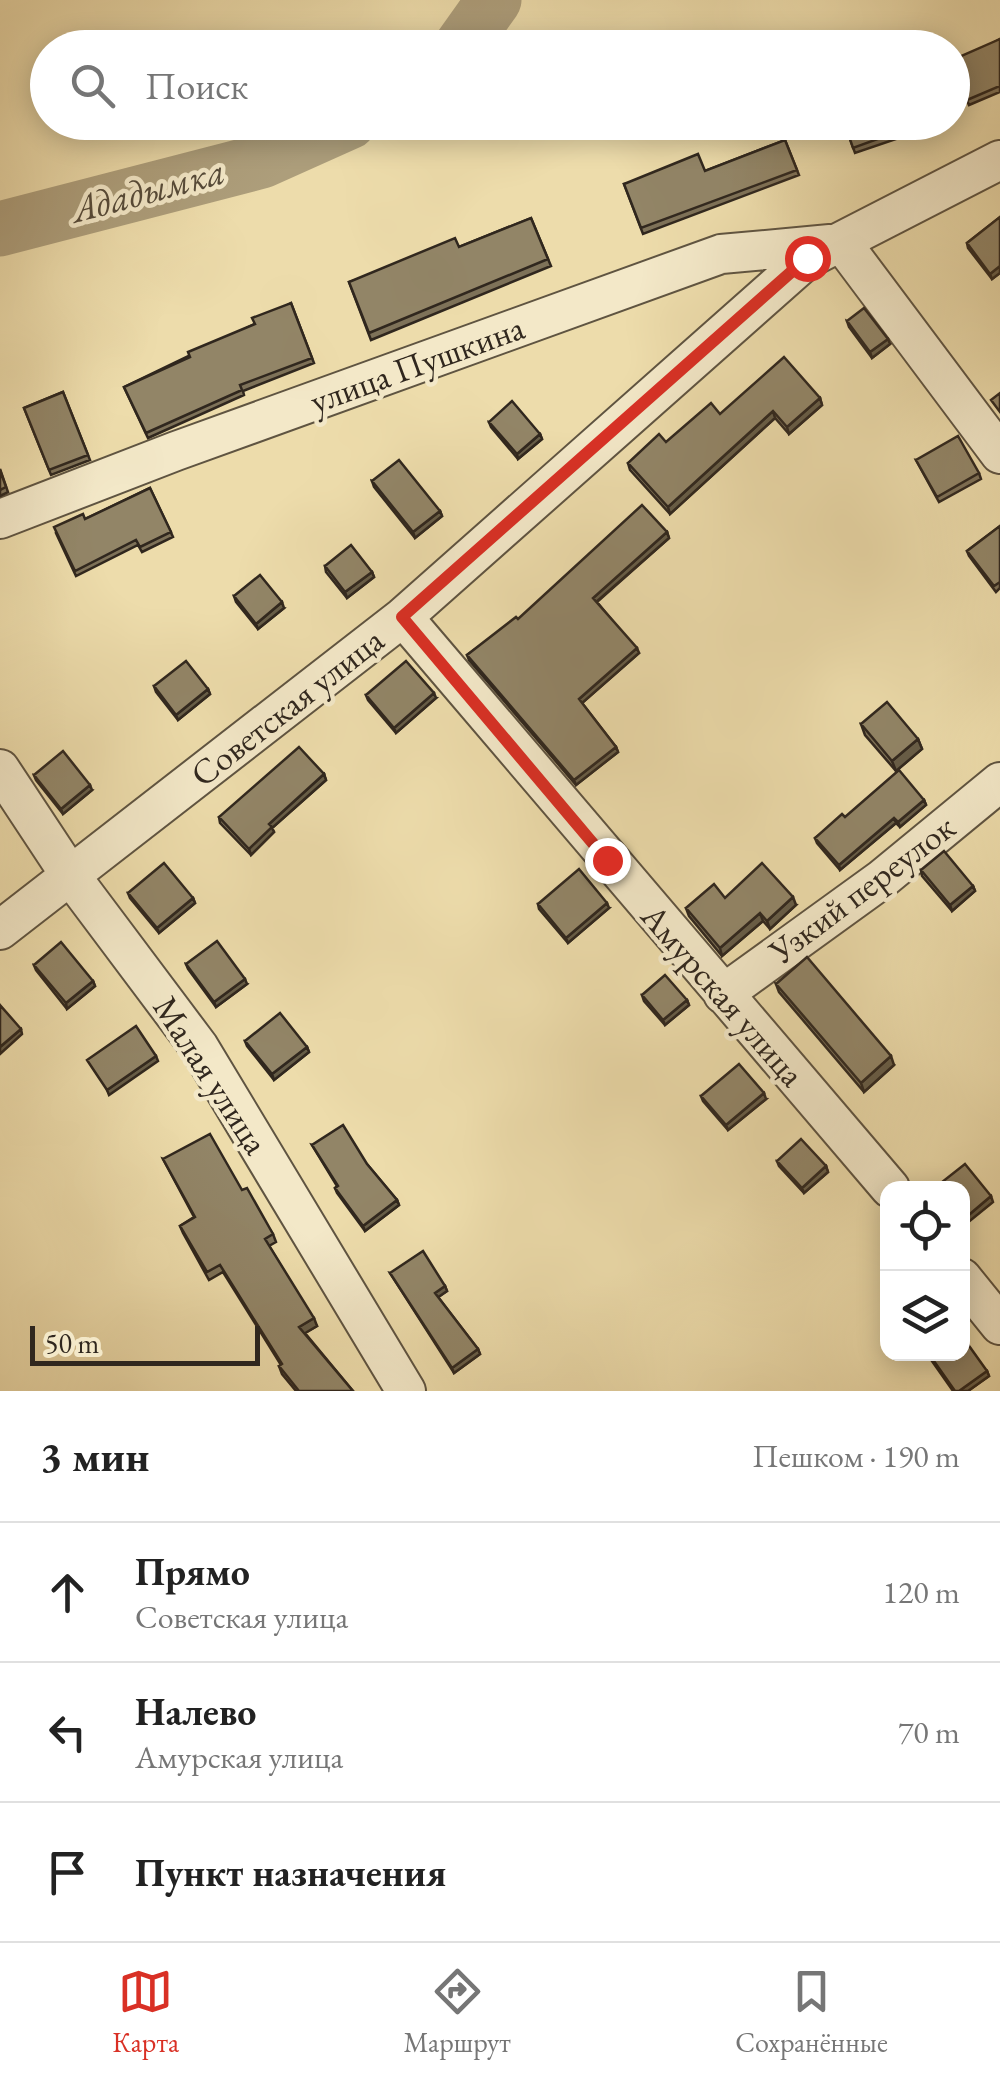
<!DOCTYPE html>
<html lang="ru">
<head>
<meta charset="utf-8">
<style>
	:root { --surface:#fff; --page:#f2f2f2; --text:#222; --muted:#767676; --line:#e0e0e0; --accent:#d93025 }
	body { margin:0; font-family:"EB Garamond",serif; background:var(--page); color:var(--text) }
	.controls { position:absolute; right:30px; bottom:30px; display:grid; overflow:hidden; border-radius:20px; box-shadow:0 5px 25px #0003 }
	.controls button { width:90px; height:90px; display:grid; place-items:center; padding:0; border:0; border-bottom:2px solid var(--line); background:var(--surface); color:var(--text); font:50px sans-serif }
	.scale { position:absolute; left:30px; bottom:25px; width:230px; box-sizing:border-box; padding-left:10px; border:5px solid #30271e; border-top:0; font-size:28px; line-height:35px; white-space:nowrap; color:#30271e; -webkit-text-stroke:8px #f3e8c8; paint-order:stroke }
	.stop { position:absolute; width:30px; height:30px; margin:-22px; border:8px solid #d93025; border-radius:50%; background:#fff }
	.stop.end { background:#d93025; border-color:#fff; box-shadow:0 2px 10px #0008 }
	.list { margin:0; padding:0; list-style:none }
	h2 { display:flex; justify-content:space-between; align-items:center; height:130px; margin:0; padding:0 40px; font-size:42px }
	h2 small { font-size:32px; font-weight:400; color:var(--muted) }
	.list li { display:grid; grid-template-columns:65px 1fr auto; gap:30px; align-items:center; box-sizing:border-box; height:140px; padding:0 40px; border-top:2px solid var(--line) }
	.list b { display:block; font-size:38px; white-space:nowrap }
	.list p { margin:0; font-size:32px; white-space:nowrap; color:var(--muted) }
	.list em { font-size:32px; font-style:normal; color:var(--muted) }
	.icon { flex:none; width:55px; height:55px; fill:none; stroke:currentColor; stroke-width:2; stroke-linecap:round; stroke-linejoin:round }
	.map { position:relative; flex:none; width:1000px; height:1391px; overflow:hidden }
	.search { position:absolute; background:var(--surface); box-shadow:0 5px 25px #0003; left:30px; right:30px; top:30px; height:110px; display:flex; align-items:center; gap:25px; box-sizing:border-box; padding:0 35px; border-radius:55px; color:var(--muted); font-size:38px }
	.sheet { height:550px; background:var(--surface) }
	nav { display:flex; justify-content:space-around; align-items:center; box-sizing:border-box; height:140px; border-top:2px solid var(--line); background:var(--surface); font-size:28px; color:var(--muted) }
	nav a { display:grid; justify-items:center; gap:5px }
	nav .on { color:var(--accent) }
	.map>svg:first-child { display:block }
</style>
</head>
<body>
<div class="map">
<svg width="1000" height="1391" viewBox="0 0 1000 1391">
	<rect width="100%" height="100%" fill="#eddcab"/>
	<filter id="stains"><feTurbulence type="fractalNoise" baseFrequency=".002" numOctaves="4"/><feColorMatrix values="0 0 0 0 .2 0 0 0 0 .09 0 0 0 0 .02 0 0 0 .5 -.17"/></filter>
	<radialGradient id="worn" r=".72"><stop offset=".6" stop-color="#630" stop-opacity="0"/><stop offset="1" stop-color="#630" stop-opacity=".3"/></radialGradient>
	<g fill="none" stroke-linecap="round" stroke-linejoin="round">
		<path stroke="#ad9e7b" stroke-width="55" d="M 460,48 L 494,0
			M 0,229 L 262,161 L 349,122"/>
		<g stroke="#5f5441" stroke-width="42">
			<path id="minor" d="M 842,243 L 1000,454
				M 0,519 L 176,451 L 721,254 L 830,244
				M 403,617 L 890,1188
				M 0,769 L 70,875 L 199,1047 L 406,1391
				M 0,930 L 403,617 L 807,259 L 1000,160
				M 723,994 L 882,879 L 1000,782
				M 962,1278 L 1000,1325"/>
		</g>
		<use href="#minor" stroke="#f3e8c8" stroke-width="38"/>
	</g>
	<path fill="#7e7259" stroke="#30271e" stroke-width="2.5" d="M 1000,39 L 1000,92 L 969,105 L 952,66 Z
		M 844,122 L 893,122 L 899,138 L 855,153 Z
		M 785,140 L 799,175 L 643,234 L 624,184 L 705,171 Z
		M 1000,217 L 1000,273 L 992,279 L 968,248 L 967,243 Z
		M 531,218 L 551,266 L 371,340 L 349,282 L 459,247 Z
		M 291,303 L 314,363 L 243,391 L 244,395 L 148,438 L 124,387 L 255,324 Z
		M 847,321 L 890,344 L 872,358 L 849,327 Z
		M 63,392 L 90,460 L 51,475 L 24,408 Z
		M 820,398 L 822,405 L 789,434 L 775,418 L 670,514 L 630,470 L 628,463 L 666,442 Z
		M 489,422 L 540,434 L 542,439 L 518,459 L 491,427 Z
		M 916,460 L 979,473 L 981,479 L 939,502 Z
		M 0,469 L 8,492 L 0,496 Z
		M 372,481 L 440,511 L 442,516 L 415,538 L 374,487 Z
		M 150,488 L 173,537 L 142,552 L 138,545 L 76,576 L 56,533 Z
		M 1000,526 L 1000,588 L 996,592 L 969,556 L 967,551 Z
		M 667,532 L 669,538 L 597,602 L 639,653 L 582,703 L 616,747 L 618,752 L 576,785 L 469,660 L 467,655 L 518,619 Z
		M 325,566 L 372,572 L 374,577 L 347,598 L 326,572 Z
		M 234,596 L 284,608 L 258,629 L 236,602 Z
		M 154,686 L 208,689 L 210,694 L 178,720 L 156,692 Z
		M 366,695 L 436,698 L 396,733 L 368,700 Z
		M 861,724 L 918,739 L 922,749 L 896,771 L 865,735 Z
		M 324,774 L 326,780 L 272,828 L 274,832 L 251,855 L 220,823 L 219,817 Z
		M 34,775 L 92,790 L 63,814 L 36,780 Z
		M 924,800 L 926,805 L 900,827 L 896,823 L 840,870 L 817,843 L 815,838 L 845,817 Z
		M 921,870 L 973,886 L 975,891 L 952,911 L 922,876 Z
		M 128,893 L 193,898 L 195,903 L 159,933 L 130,898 Z
		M 725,898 L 796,905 L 770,929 L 763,921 L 722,956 L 689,916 L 686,908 Z
		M 538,904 L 609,908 L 568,943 L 539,909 Z
		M 186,964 L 247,984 L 216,1007 L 188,969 Z
		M 34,965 L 93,981 L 95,986 L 67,1009 L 36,970 Z
		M 776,984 L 894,1065 L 864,1092 L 779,992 Z
		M 642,995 L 687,1000 L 689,1005 L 665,1025 L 644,1001 Z
		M 245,1041 L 307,1047 L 309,1052 L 274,1080 L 247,1046 Z
		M 701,1096 L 766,1099 L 728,1130 L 703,1101 Z
		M 312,1145 L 367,1164 L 397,1200 L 399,1205 L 365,1231 L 337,1193 L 335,1188 L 337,1186 Z
		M 163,1159 L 242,1190 L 273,1234 L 276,1242 L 269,1246 L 317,1326 L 305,1333 L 353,1391 L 296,1391 L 282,1374 L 279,1366 L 281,1365 L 223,1272 L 209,1280 L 183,1233 L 180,1226 L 194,1217 Z
		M 777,1161 L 826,1166 L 828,1172 L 804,1193 L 779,1166 Z
		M 390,1273 L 445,1286 L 447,1291 L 438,1297 L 478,1349 L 480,1354 L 454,1373 Z
		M 927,1354 L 962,1354 L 987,1371 L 989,1376 L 968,1391 L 953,1391 Z"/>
	<path fill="#665d48" stroke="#30271e" stroke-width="2.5" d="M 1000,266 L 1000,273 L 992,279 L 990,274 Z
		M 888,339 L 890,344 L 872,358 L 870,352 Z
		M 820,398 L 822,405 L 789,434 L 787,427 Z
		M 773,411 L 775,418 L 670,514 L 668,507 Z
		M 540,434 L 542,439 L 518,459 L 517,454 Z
		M 440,511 L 442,516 L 415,538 L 413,532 Z
		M 667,532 L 669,538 L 595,603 L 593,598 Z
		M 372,572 L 374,577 L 347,598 L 345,592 Z
		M 282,602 L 284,608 L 258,629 L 256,624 Z
		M 637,648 L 639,653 L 581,704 L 579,699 Z
		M 208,689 L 210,694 L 178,720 L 176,715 Z
		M 434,693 L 436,698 L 396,733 L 394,728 Z
		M 918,739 L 922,749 L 896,771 L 892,761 Z
		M 616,747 L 618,752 L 576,785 L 574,780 Z
		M 324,774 L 326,780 L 272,828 L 274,832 L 251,855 L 249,849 L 269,824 Z
		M 90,785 L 92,790 L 63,814 L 61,809 Z
		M 924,800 L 926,805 L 900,827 L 898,822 Z
		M 894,818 L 896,823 L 840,870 L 839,865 Z
		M 973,886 L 975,891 L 952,911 L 950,905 Z
		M 793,897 L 796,905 L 770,929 L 767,921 Z
		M 193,898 L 195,903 L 159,933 L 157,928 Z
		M 607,903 L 609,908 L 568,943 L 566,938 Z
		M 760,913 L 763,921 L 722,956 L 720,948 Z
		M 245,979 L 247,984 L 216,1007 L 214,1002 Z
		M 93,981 L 95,986 L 67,1009 L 66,1003 Z
		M 687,1000 L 689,1005 L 665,1025 L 663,1020 Z
		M 21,1029 L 22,1034 L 0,1054 L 0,1047 Z
		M 307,1047 L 309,1052 L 274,1080 L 272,1074 Z
		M 156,1056 L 158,1061 L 109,1095 L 107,1090 Z
		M 891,1056 L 894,1065 L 864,1092 L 861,1083 Z
		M 764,1093 L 766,1099 L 728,1130 L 726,1125 Z
		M 826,1166 L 828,1172 L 804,1193 L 802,1188 Z
		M 991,1196 L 993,1202 L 966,1224 L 964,1219 Z
		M 397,1200 L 399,1205 L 365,1231 L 363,1226 Z
		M 445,1286 L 447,1291 L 437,1298 L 435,1293 Z
		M 314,1318 L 317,1326 L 302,1335 L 299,1327 Z
		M 478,1349 L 480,1354 L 454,1373 L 452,1368 Z
		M 987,1371 L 989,1376 L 968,1391 L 959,1391 Z"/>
	<path fill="#928567" stroke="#30271e" stroke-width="2.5" d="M 1000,39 L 1000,86 L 967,100 L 952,66 L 952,60 Z
		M 844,122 L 893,122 L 897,132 L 853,148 Z
		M 785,140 L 797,170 L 641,228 L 624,184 L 698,154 L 705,171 Z
		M 1000,217 L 1000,266 L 990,274 L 967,243 Z
		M 531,218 L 548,259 L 369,333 L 349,282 L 455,238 L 459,247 Z
		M 291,303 L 312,358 L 240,385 L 242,390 L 146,433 L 124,387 L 190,357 L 188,352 L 255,324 L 252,318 Z
		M 864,308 L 888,339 L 870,352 L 847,321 Z
		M 784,357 L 820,398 L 787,427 L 773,411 L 668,507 L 628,463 L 659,434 L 666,442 L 711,403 L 720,414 Z
		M 63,392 L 88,455 L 49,470 L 24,408 Z
		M 1000,393 L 1000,412 L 991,400 Z
		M 512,401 L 540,434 L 517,454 L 489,422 Z
		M 958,436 L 979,473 L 937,497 L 916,460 Z
		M 399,460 L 440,511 L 413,532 L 372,481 Z
		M 0,470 L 6,487 L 0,490 Z
		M 150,488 L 171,532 L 140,547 L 136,540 L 75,571 L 54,527 L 83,514 L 85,519 Z
		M 642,505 L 667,532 L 593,598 L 637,648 L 579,699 L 616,747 L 574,780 L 467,655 L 516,617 L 518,619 Z
		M 1000,526 L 1000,582 L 994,586 L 967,551 Z
		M 351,545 L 372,572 L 345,592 L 325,566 Z
		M 260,575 L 282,602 L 256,624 L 234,596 Z
		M 186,661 L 208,689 L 176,715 L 154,686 Z
		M 406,661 L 434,693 L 394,728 L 366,695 Z
		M 887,702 L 918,739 L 892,761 L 861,724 Z
		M 299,747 L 324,774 L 269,824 L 272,827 L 249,849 L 219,817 Z
		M 63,751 L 90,785 L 61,809 L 34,775 Z
		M 899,770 L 924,800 L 898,822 L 894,818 L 839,865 L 815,838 L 842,814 L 845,817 Z
		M 944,851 L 973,886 L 950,905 L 921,870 Z
		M 164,863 L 193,898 L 157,928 L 128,893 Z
		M 762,863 L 793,897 L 767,921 L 760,913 L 720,948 L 686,908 L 714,884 L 725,898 Z
		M 579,869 L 607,903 L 566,938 L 538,904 Z
		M 217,941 L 245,979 L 214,1002 L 186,964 Z
		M 61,942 L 93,981 L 66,1003 L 34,965 Z
		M 807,957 L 891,1056 L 861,1083 L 776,984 Z
		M 665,975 L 687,1000 L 663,1020 L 642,995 Z
		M 0,1005 L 21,1029 L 0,1047 Z
		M 280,1013 L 307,1047 L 272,1074 L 245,1041 Z
		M 136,1026 L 156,1056 L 107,1090 L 87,1060 Z
		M 739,1064 L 764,1093 L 726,1125 L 701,1096 Z
		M 343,1125 L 367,1164 L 397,1200 L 363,1226 L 335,1188 L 338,1186 L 312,1145 Z
		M 210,1134 L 242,1190 L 247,1188 L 273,1234 L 265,1239 L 314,1318 L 299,1327 L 353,1391 L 299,1391 L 279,1366 L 282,1364 L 220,1265 L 207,1272 L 180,1226 L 195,1217 L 163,1159 Z
		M 801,1139 L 826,1166 L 802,1188 L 777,1161 Z
		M 965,1164 L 991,1196 L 964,1219 L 962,1188 L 939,1188 L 937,1186 Z
		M 423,1251 L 445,1286 L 435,1293 L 478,1349 L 452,1368 L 390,1273 Z
		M 962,1336 L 987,1371 L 959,1391 L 955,1391 L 929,1354 L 962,1354 Z"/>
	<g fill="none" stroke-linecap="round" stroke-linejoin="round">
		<path stroke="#d93025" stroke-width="12" d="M 607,860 L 402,617 L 807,258"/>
	</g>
	<g text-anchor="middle" stroke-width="9" stroke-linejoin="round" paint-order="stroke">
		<g font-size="35" fill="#30271e" stroke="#f3e8c8">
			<text transform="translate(417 364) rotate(-20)" y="12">улица Пушкина</text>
			<text transform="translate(287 707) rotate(-38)" y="12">Советская улица</text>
			<text transform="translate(862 889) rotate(-37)" y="12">Узкий переулок</text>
			<text transform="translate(723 995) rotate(49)" y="12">Амурская улица</text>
			<text transform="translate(211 1075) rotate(57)" y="12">Малая улица</text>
		</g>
		<g font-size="38" font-style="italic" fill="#564b3a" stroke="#f3e8c8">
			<text transform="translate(148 190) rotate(-15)" y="13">Ададымка</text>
		</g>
	</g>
	<rect width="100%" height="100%" filter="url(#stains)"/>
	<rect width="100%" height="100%" fill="url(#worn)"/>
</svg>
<div class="controls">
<button><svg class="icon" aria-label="locate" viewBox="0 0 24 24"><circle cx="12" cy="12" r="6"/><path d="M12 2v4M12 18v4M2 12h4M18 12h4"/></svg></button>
<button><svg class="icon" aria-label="layers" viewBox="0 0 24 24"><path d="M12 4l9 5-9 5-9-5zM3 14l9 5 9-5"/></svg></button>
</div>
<div class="scale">50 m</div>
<div class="stop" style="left:807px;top:258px"></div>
<div class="stop end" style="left:607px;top:860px"></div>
<div class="search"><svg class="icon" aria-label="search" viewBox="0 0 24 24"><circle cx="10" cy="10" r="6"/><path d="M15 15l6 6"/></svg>Поиск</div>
</div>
<section class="sheet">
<h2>3 мин<small>Пешком · 190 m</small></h2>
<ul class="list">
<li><svg class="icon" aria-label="ahead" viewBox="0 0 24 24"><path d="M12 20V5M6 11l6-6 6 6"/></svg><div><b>Прямо</b><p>Советская улица</p></div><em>120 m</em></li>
<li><svg class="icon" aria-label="left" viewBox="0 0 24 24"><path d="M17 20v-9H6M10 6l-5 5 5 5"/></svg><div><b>Налево</b><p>Амурская улица</p></div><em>70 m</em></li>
<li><svg class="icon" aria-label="arrive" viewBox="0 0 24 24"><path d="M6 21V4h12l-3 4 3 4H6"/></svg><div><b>Пункт назначения</b></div></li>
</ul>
</section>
<nav>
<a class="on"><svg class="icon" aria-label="map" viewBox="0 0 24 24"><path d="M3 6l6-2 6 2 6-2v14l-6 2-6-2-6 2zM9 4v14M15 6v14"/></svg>Карта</a>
<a><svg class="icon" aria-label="directions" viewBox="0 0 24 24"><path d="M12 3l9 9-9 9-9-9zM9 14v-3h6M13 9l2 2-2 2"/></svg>Маршрут</a>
<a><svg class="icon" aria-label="saved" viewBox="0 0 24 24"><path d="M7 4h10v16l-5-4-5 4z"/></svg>Сохранённые</a>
</nav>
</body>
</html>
